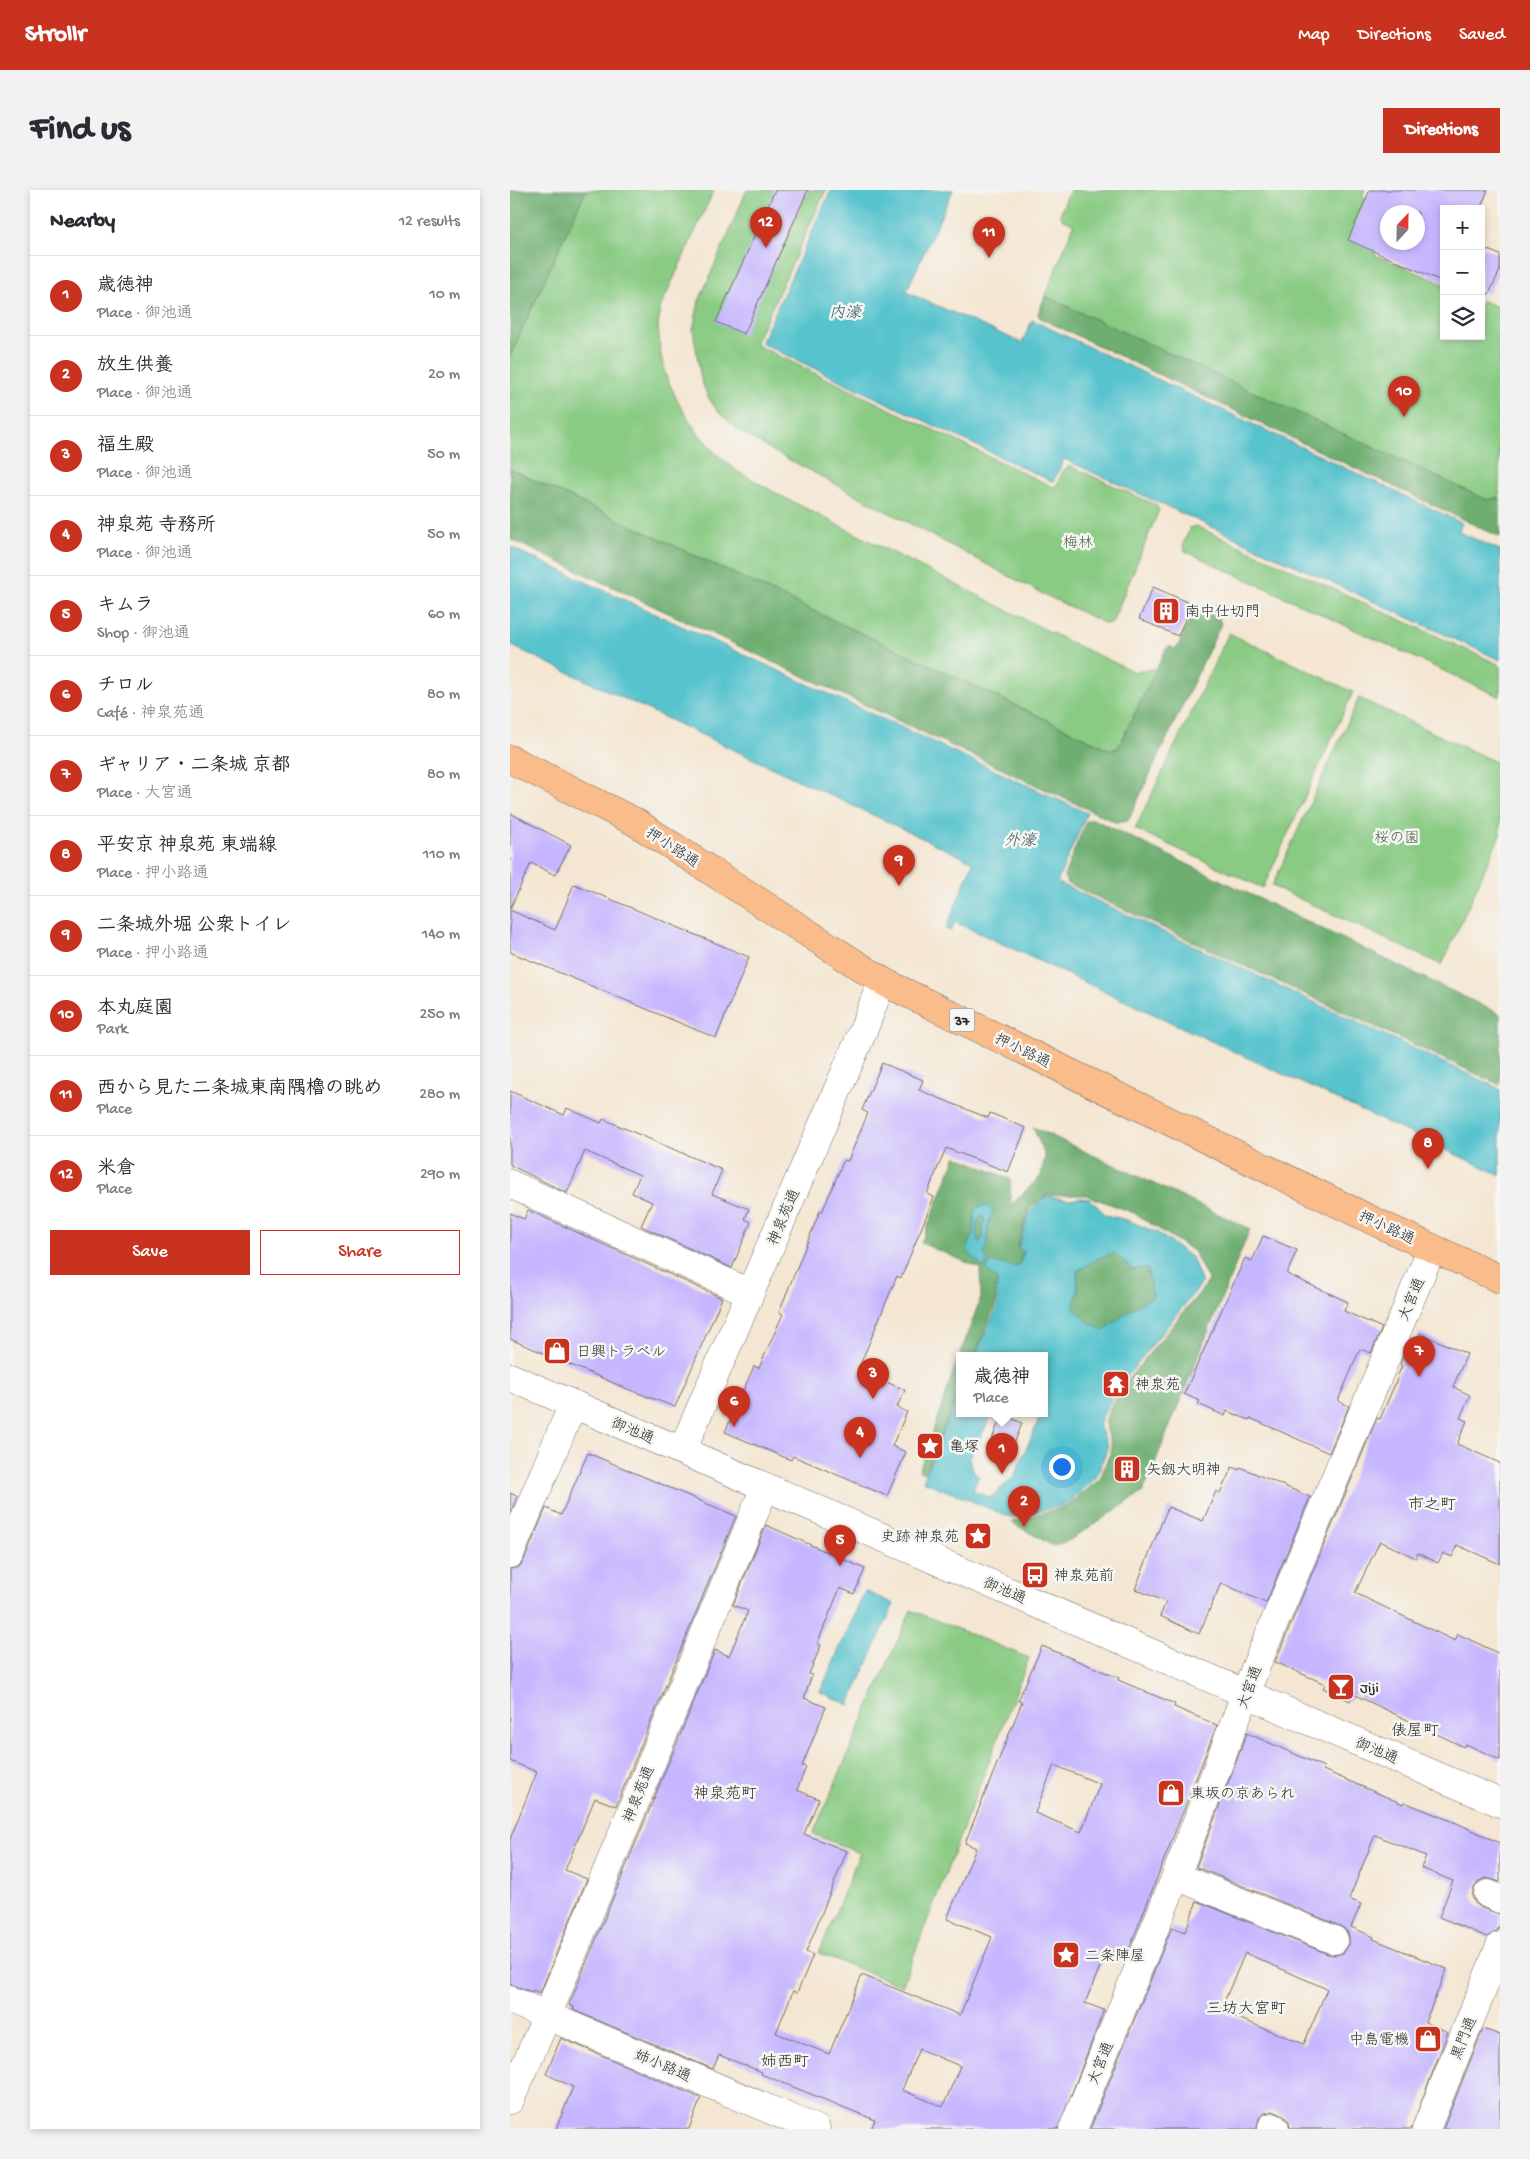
<!DOCTYPE html>
<html lang="en">
<head>
<meta charset="utf-8">
<style>
	:root { --surface:#fff; --page:#f2f2f3; --text:#2b2b33; --muted:#7c7c81; --line:#e1e1e2; --accent:#c8321e }
	body { margin:0; font-family:"Gochi Hand","Klee One",sans-serif; background:var(--page); color:var(--text) }
	.controls { position:absolute; right:15px; top:15px; display:grid; overflow:hidden; border-radius:0px; box-shadow:0 2px 8px #0003 }
	.controls button { width:45px; height:45px; display:grid; place-items:center; padding:0; border:0; border-bottom:1px solid var(--line); background:var(--surface); color:var(--text); font:25px sans-serif }
	.compass { position:absolute; left:870px; top:15px; width:45px; height:45px; border-radius:50%; background:var(--surface); box-shadow:0 2px 8px #0003; rotate:22deg }
	.you { position:absolute; left:551px; top:1276px; width:18px; height:18px; margin:-12px; border:4px solid #fff; border-radius:50%; background:#1a73e8; box-shadow:0 0 0 8px #1a73e833 }
	.badge { display:grid; place-items:center; width:32px; height:32px; border-radius:50%; background:var(--accent); color:#fff; font-size:16px; font-weight:700 }
	.pin { position:absolute; translate:-50% -41px; filter:drop-shadow(0 1px 2px #0008) }
	.pin::after { content:''; position:absolute; top:26px; width:18px; height:15px; background:inherit; clip-path:polygon(0 0,100% 0,50% 100%) }
	.popup { position:absolute; left:446px; top:1162px; width:92px; height:65px; box-sizing:border-box; display:grid; place-content:center; border-radius:0px; background:var(--surface); filter:drop-shadow(0 1px 4px #0005); font-size:16px; white-space:nowrap; color:var(--muted) }
	.popup b { font-size:19px; color:var(--text) }
	.popup::after { content:''; position:absolute; left:50%; top:100%; margin-left:-10px; border:10px solid transparent; border-top-color:var(--surface) }
	.list { margin:0; padding:0; list-style:none }
	h2 { display:flex; justify-content:space-between; align-items:center; height:65px; margin:0; padding:0 20px; font-size:21px }
	h2 small { font-size:16px; font-weight:400; color:var(--muted) }
	.list li { display:grid; grid-template-columns:32px 1fr auto; gap:15px; align-items:center; box-sizing:border-box; height:80px; padding:0 20px; border-top:1px solid var(--line) }
	.list b { display:block; font-size:19px; white-space:nowrap }
	.list p { margin:0; font-size:16px; white-space:nowrap; color:var(--muted) }
	.list em { font-size:16px; font-style:normal; color:var(--muted) }
	.actions { display:flex; gap:10px; padding:15px 20px }
	.actions a { flex:1; padding:11px 0; border:1px solid var(--accent); border-radius:0px; text-align:center; font-size:18px; color:var(--accent) }
	.actions .main { background:var(--accent); color:#fff }
	.icon { flex:none; width:28px; height:28px; fill:none; stroke:currentColor; stroke-width:2; stroke-linecap:round; stroke-linejoin:round }
	.map { position:relative; flex:none; width:990px; height:1939px; overflow:hidden; border-radius:0px }
	header { display:flex; align-items:center; gap:30px; box-sizing:border-box; height:70px; padding:0 25px; background:var(--accent); color:#fff }
	header strong { font-size:24px }
	nav { display:flex; gap:28px; margin-inline-start:auto; font-size:18px }
	.intro { display:flex; align-items:center; justify-content:space-between; box-sizing:border-box; height:120px; padding:0 30px }
	h1 { margin:0; font-size:35px }
	.button { padding:12px 22px; border-radius:0px; background:var(--accent); color:#fff; font-size:18px; font-weight:700 }
	main { display:flex; gap:30px; padding:0 30px }
	aside { flex:1; background:var(--surface); border-radius:0px; box-shadow:0 2px 8px #0003 }
	.map>svg:first-child { display:block }
</style>
</head>
<body>
<header>
<strong>Strollr</strong>
<nav><a>Map</a><a>Directions</a><a>Saved</a></nav>
</header>
<div class="intro"><h1>Find us</h1><a class="button">Directions</a></div>
<main>
<aside>
<h2>Nearby<small>12 results</small></h2>
<ul class="list">
<li><span class="badge">1</span><div><b>歳徳神</b><p>Place · 御池通</p></div><em>10 m</em></li>
<li><span class="badge">2</span><div><b>放生供養</b><p>Place · 御池通</p></div><em>20 m</em></li>
<li><span class="badge">3</span><div><b>福生殿</b><p>Place · 御池通</p></div><em>50 m</em></li>
<li><span class="badge">4</span><div><b>神泉苑 寺務所</b><p>Place · 御池通</p></div><em>50 m</em></li>
<li><span class="badge">5</span><div><b>キムラ</b><p>Shop · 御池通</p></div><em>60 m</em></li>
<li><span class="badge">6</span><div><b>チロル</b><p>Café · 神泉苑通</p></div><em>80 m</em></li>
<li><span class="badge">7</span><div><b>ギャリア・二条城 京都</b><p>Place · 大宮通</p></div><em>80 m</em></li>
<li><span class="badge">8</span><div><b>平安京 神泉苑 東端線</b><p>Place · 押小路通</p></div><em>110 m</em></li>
<li><span class="badge">9</span><div><b>二条城外堀 公衆トイレ</b><p>Place · 押小路通</p></div><em>140 m</em></li>
<li><span class="badge">10</span><div><b>本丸庭園</b><p>Park</p></div><em>250 m</em></li>
<li><span class="badge">11</span><div><b>西から見た二条城東南隅櫓の眺め</b><p>Place</p></div><em>280 m</em></li>
<li><span class="badge">12</span><div><b>米倉</b><p>Place</p></div><em>290 m</em></li>
</ul>
<div class="actions"><a class="main">Save</a><a>Share</a></div>
</aside>
<div class="map">
<svg width="990" height="1939" viewBox="0 0 990 1939">
	<rect width="100%" height="100%" fill="#f6f6f2"/>
	<filter id="ink" filterUnits="userSpaceOnUse"><feTurbulence type="fractalNoise" baseFrequency=".02" numOctaves="2"/><feDisplacementMap in="SourceGraphic" scale="10" xChannelSelector="R" yChannelSelector="G"/><feConvolveMatrix kernelMatrix="1 2 1 2 8 2 1 2 1" color-interpolation-filters="sRGB"/></filter>
	<filter id="wash" filterUnits="userSpaceOnUse"><feTurbulence type="fractalNoise" baseFrequency=".0096" numOctaves="4" result="noise"/><feDisplacementMap in="SourceGraphic" scale="20" xChannelSelector="R" yChannelSelector="G"/><feGaussianBlur stdDeviation="1.12" result="paint"/><feColorMatrix in="noise" values="0 0 0 0 0 0 0 0 0 0 0 0 0 0 0 0 0 1.4 0 .05"/><feComposite in="paint" operator="in"/></filter>
	<g filter="url(#wash)">
		<rect width="100%" height="100%" fill="#f4e6d2"/>
		<path fill="#89cb83" stroke="#5a7b57" d="M 76,0 L 204,0 L 151,116 L 148,135 L 150,161 L 155,184 L 169,214 L 187,242 L 204,262 L 227,281 L 275,308 L 570,457 L 625,482 L 647,478 L 608,558 L 601,560 L 0,279 L 0,166 Z
			M 237,0 L 316,0 L 246,152 L 248,156 L 543,297 L 547,295 L 553,281 L 560,276 L 646,315 L 649,320 L 602,433 L 596,434 L 529,402 L 263,261 L 231,242 L 208,222 L 198,207 L 191,189 L 183,140 L 189,111 Z
			M 560,0 L 855,0 L 852,6 L 857,8 L 865,65 L 934,94 L 934,146 L 971,146 L 971,110 L 990,118 L 989,309 L 977,310 L 535,106 L 563,37 L 563,34 L 552,29 L 550,24 Z
			M 686,336 L 990,475 L 990,507 L 675,361 L 673,354 L 680,338 Z
			M 719,443 L 843,502 L 753,698 L 625,639 Z
			M 849,508 L 990,574 L 990,645 L 932,775 L 762,696 Z
			M 401,1420 L 519,1468 L 392,1796 L 309,1763 L 350,1663 L 303,1644 Z"/>
		<path fill="#6eaf71" stroke="#4c6d4e" d="M 0,0 L 76,0 L 0,166 Z
			M 535,106 L 977,310 L 990,307 L 990,347 L 530,128 L 528,124 Z
			M 0,279 L 601,560 L 608,558 L 656,459 L 659,456 L 665,459 L 668,456 L 683,421 L 688,419 L 709,428 L 711,434 L 618,631 L 607,633 L 0,349 Z
			M 583,629 L 990,824 L 990,895 L 557,693 L 554,686 L 576,631 Z
			M 523,937 L 740,1039 L 633,1302 L 560,1350 L 543,1356 L 501,1332 L 557,1316 L 590,1289 L 602,1258 L 595,1233 L 599,1219 L 620,1187 L 699,1091 L 683,1061 L 624,1023 L 576,1005 L 536,1005 L 519,1019 L 507,1058 L 513,1063 L 507,1077 L 498,1077 L 486,1090 L 485,1116 L 465,1165 L 450,1165 L 471,1107 L 470,1078 L 411,1053 L 446,966 L 500,989 L 501,1015 L 531,986 L 535,966 Z
			M 605,1063 L 622,1080 L 637,1078 L 643,1107 L 624,1117 L 593,1141 L 576,1130 L 563,1117 L 568,1102 L 567,1081 L 589,1068 Z
			M 449,1166 L 449,1201 L 415,1283 L 409,1281 Z"/>
		<path fill="#56c3cd" stroke="#40777c" fill-rule="evenodd" d="M 321,0 L 443,0 L 396,102 L 512,153 L 522,130 L 952,333 L 949,342 L 990,360 L 990,470 L 554,269 L 543,292 L 251,153 Z
			M 0,357 L 577,623 L 547,692 L 990,899 L 990,985 L 445,732 L 441,741 L 436,739 L 463,672 L 0,455 Z
			M 536,1006 L 560,1010 L 569,1008 L 580,1009 L 596,1025 L 617,1030 L 648,1043 L 682,1068 L 692,1093 L 618,1185 L 596,1218 L 589,1235 L 598,1256 L 586,1288 L 557,1314 L 502,1328 L 413,1291 L 449,1203 L 450,1223 L 483,1223 L 459,1269 L 464,1282 L 469,1286 L 463,1300 L 480,1308 L 504,1287 L 531,1225 L 528,1223 L 534,1223 L 535,1195 L 539,1186 L 535,1184 L 534,1165 L 466,1165 L 487,1117 L 487,1090 L 477,1081 L 480,1072 L 508,1077 L 514,1062 L 508,1058 L 520,1021 ZM 605,1063 L 622,1080 L 637,1078 L 643,1107 L 624,1117 L 593,1141 L 576,1130 L 563,1117 L 568,1102 L 567,1081 L 589,1068 Z
			M 477,1015 L 483,1021 L 478,1034 L 477,1057 L 474,1064 L 478,1070 L 474,1078 L 460,1065 L 457,1060 L 463,1044 L 465,1021 L 470,1016 ZM 473,1025 L 475,1031 L 473,1034 L 473,1049 L 469,1052 C 465,1044 465,1029 473,1025 Z
			M 355,1401 L 384,1414 L 339,1515 L 310,1502 Z"/>
		<g id="blocks">
			<path fill="#c6b6ff" fill-rule="evenodd" d="M 265,0 L 298,0 L 234,144 L 206,132 Z
				M 860,0 L 978,0 L 970,19 L 934,19 L 934,92 L 838,50 ZM 878,22 L 908,22 L 908,52 L 878,52 Z
				M 971,57 L 990,65 L 990,80 L 979,104 L 971,101 Z
				M 643,397 L 682,414 L 668,446 L 629,429 Z
				M 0,623 L 61,655 L 45,685 L 21,673 L 0,719 Z
				M 64,694 L 239,767 L 206,848 L 0,762 L 0,720 L 45,740 Z
				M 372,873 L 413,890 L 409,900 L 478,928 L 480,923 L 516,938 L 498,982 L 436,958 L 417,1004 L 424,1007 L 391,1088 L 387,1086 L 348,1180 L 395,1200 L 387,1217 L 397,1222 L 382,1256 L 396,1262 L 377,1306 L 283,1266 L 281,1270 L 215,1242 L 244,1176 L 249,1178 L 273,1124 L 269,1122 L 310,1021 L 312,1022 L 334,970 L 338,971 L 358,923 L 352,920 Z
				M 0,901 L 54,925 L 57,918 L 91,933 L 93,929 L 212,980 L 202,1004 L 239,1019 L 235,1029 L 241,1032 L 222,1078 L 131,1036 L 142,1012 L 122,1003 L 130,985 L 75,961 L 57,1003 L 0,975 Z
				M 18,1020 L 212,1108 L 165,1217 L 120,1200 L 0,1149 L 0,1023 L 14,1029 Z
				M 753,1046 L 787,1060 L 777,1084 L 838,1112 L 834,1121 L 872,1138 L 861,1163 L 850,1159 L 828,1211 L 839,1216 L 819,1263 L 740,1228 L 739,1230 L 717,1221 L 715,1226 L 688,1214 L 690,1211 L 674,1204 L 735,1068 L 742,1071 Z
				M 910,1143 L 957,1164 L 943,1197 L 960,1205 L 950,1228 L 957,1231 L 947,1254 L 990,1273 L 990,1374 L 947,1355 L 942,1367 L 933,1363 L 928,1373 L 908,1363 L 906,1368 L 870,1351 L 845,1403 L 945,1451 L 948,1444 L 990,1464 L 990,1570 L 956,1554 L 954,1557 L 843,1504 L 840,1511 L 813,1498 L 815,1494 L 765,1472 L 867,1228 L 870,1229 L 888,1187 L 887,1187 L 892,1176 L 890,1175 L 900,1150 L 906,1152 Z
				M 492,1224 L 512,1233 L 497,1273 L 476,1264 Z
				M 78,1263 L 226,1326 L 106,1616 L 85,1608 L 55,1680 L 77,1689 L 30,1803 L 23,1800 L 22,1802 L 0,1794 L 0,1649 L 27,1582 L 0,1571 L 0,1379 L 9,1377 L 14,1370 L 36,1318 L 51,1325 Z
				M 722,1277 L 729,1280 L 730,1277 L 800,1307 L 756,1413 L 711,1393 L 689,1444 L 650,1426 L 656,1412 L 625,1399 L 658,1317 L 693,1331 L 706,1301 L 710,1303 Z
				M 0,1303 L 7,1306 L 0,1324 Z
				M 256,1335 L 355,1379 L 344,1404 L 330,1398 L 307,1454 L 311,1455 L 299,1484 L 302,1485 L 294,1508 L 316,1517 L 292,1576 L 296,1577 L 287,1600 L 309,1609 L 294,1644 L 337,1661 L 296,1762 L 303,1765 L 287,1803 L 283,1801 L 266,1843 L 319,1864 L 352,1785 L 450,1825 L 482,1747 L 437,1729 L 466,1658 L 455,1653 L 512,1512 L 508,1511 L 532,1456 L 609,1488 L 608,1490 L 665,1514 L 664,1517 L 707,1535 L 616,1767 L 597,1760 L 575,1813 L 594,1820 L 548,1939 L 361,1939 L 365,1930 L 251,1884 L 252,1882 L 209,1865 L 203,1879 L 63,1820 L 64,1817 L 59,1815 L 205,1460 L 219,1466 L 238,1421 L 223,1415 ZM 544,1575 L 590,1594 L 571,1642 L 525,1623 ZM 409,1859 L 450,1876 L 433,1917 L 392,1900 Z
				M 737,1543 L 814,1577 L 813,1580 L 893,1614 L 894,1612 L 949,1634 L 990,1653 L 990,1692 L 976,1688 L 969,1691 L 964,1698 L 962,1706 L 965,1713 L 972,1718 L 990,1724 L 990,1734 L 987,1741 L 977,1747 L 929,1727 L 943,1691 L 911,1678 L 916,1666 L 865,1645 L 839,1709 L 851,1714 L 841,1737 L 864,1747 L 863,1749 L 937,1779 L 915,1832 L 938,1842 L 901,1939 L 780,1939 L 779,1932 L 774,1926 L 763,1921 L 755,1923 L 749,1928 L 747,1939 L 580,1939 L 662,1737 L 675,1742 L 687,1711 L 818,1764 L 826,1765 L 833,1763 L 839,1755 L 839,1747 L 837,1741 L 830,1736 L 686,1677 ZM 735,1763 L 817,1799 L 794,1854 L 710,1821 Z
				M 973,1839 L 990,1845 L 990,1939 L 933,1939 Z
				M 51,1848 L 191,1908 L 179,1939 L 46,1939 L 63,1897 L 36,1884 Z"/>
		</g>
	</g>
	<g filter="url(#ink)">
		<use href="#blocks" fill-opacity="0" stroke="#716c65" stroke-width="1"/>
		<g fill="none" stroke-linecap="round" stroke-linejoin="round">
			<g stroke="#716c65" stroke-width="29">
				<path id="minor" d="M 0,994 L 240,1103
					M 0,1187 L 990,1613
					M 172,1261 L 353,841 L 367,804 L 374,792
					M 0,1364 L 63,1214
					M 666,1686 L 824,1750
					M 978,1704 L 990,1709
					M 0,1810 L 306,1939
					M 0,1910 L 37,1826 L 255,1297
					M 762,1937 L 765,1939
					M 563,1939 L 666,1686 L 746,1476 L 922,1058
					M 916,1939 L 990,1756"/>
			</g>
			<g stroke="#716c65" stroke-width="29">
				<path id="major" d="M 0,569 L 125,632 L 374,792 L 876,1037 L 990,1089"/>
			</g>
			<use href="#minor" stroke="#fff" stroke-width="28"/>
			<use href="#major" stroke="#f9bc8a" stroke-width="28"/>
		</g>
	</g>
	<defs>
		<g id="building-square" transform="scale(1.4375)"><rect x="-9" y="-9" width="18" height="18" rx="4" fill="#c8321e" stroke="#f6f6f2"/><path d="M-4-6H4V6H1V3H-1V6H-4ZM-2.5-4.3h1.7v1.8h-1.7ZM.8-4.3h1.7v1.8H.8ZM-2.5-1h1.7V.8h-1.7ZM.8-1h1.7V.8H.8Z" fill="#fff"/></g>
		<g id="shop-square" transform="scale(1.4375)"><rect x="-9" y="-9" width="18" height="18" rx="4" fill="#c8321e" stroke="#f6f6f2"/><path d="M-5-2.5h2.3a2.7 3.5 0 0 1 5.4 0H5L5.5 6h-11ZM-1.5-2.5h3a1.5 2.3 0 0 0-3 0Z" fill="#fff"/></g>
		<g id="temple-square" transform="scale(1.4375)"><rect x="-9" y="-9" width="18" height="18" rx="4" fill="#c8321e" stroke="#f6f6f2"/><path d="M0-6L5-2H3V0L6.5 2.5H4V6H1.5V3h-3V6H-4V2.5H-6.5L-3 0V-2H-5Z" fill="#fff"/></g>
		<g id="sight-square" transform="scale(1.4375)"><rect x="-9" y="-9" width="18" height="18" rx="4" fill="#c8321e" stroke="#f6f6f2"/><path d="M0-6L1.8-2.2L6-1.7L2.9 1.2L3.7 5.4L0 3.3L-3.7 5.4L-2.9 1.2L-6-1.7L-1.8-2.2Z" fill="#fff"/></g>
		<g id="bus-square" transform="scale(1.4375)"><rect x="-9" y="-9" width="18" height="18" rx="4" fill="#c8321e" stroke="#f6f6f2"/><path d="M-5-6H5V4H4V6H2V4H-2V6H-4V4H-5ZM-3.5-4V0h7V-4ZM-3.5 1.2v1.5H-2V1.2ZM2 1.2v1.5H3.5V1.2Z" fill="#fff"/></g>
		<g id="bar-square" transform="scale(1.4375)"><rect x="-9" y="-9" width="18" height="18" rx="4" fill="#c8321e" stroke="#f6f6f2"/><path d="M-6-5H6L.8 .8V4.5H3.5V6h-7V4.5H-.8V.8Z" fill="#fff"/></g>
	</defs>
	<g fill-rule="evenodd">
		<use href="#building-square" x="656" y="421"/>
		<use href="#shop-square" x="47" y="1161"/>
		<use href="#temple-square" x="606" y="1194"/>
		<use href="#sight-square" x="420" y="1256"/>
		<use href="#building-square" x="617" y="1279"/>
		<use href="#sight-square" x="468" y="1346"/>
		<use href="#bus-square" x="525" y="1385"/>
		<use href="#bar-square" x="831" y="1497"/>
		<use href="#shop-square" x="661" y="1603"/>
		<use href="#sight-square" x="556" y="1765"/>
		<use href="#shop-square" x="918" y="1849"/>
	</g>
	<g text-anchor="middle" stroke-width="5" stroke-linejoin="round" paint-order="stroke">
		<rect fill="#f6f6f2" stroke="#686867" stroke-width="1" x="439.5" y="818.5" width="25" height="23" rx="4"/>
		<g font-size="14" font-weight="bold" fill="#2b2b2b">
			<text x="452" y="835">37</text>
		</g>
		<g font-size="15" fill="#475b45" stroke="#f6f6f2">
			<text x="568" y="357">梅林</text>
			<text x="887" y="652">桜の園</text>
		</g>
		<g font-size="15" fill="#2b2b2b" stroke="#f6f6f2" text-anchor="start">
			<text x="675" y="426">南中仕切門</text>
			<text x="66" y="1166">日興トラベル</text>
			<text x="625" y="1199">神泉苑</text>
			<text x="439" y="1261">亀塚</text>
			<text x="636" y="1284">矢劔大明神</text>
			<text x="449" y="1351" text-anchor="end">史跡 神泉苑</text>
			<text x="544" y="1390">神泉苑前</text>
			<text x="850" y="1502">Jiji</text>
			<text x="680" y="1608">東坂の京あられ</text>
			<text x="575" y="1770">二条陣屋</text>
			<text x="899" y="1854" text-anchor="end">中島電機</text>
		</g>
		<g font-size="15" fill="#2b2b2b" stroke="#f6f6f2">
			<text transform="translate(163 657) rotate(33)" y="5">押小路通</text>
			<text transform="translate(513 860) rotate(26)" y="5">押小路通</text>
			<text transform="translate(273 1027) rotate(-67)" y="5">神泉苑通</text>
			<text transform="translate(877 1037) rotate(25)" y="5">押小路通</text>
			<text transform="translate(901 1109) rotate(-67)" y="5">大宮通</text>
			<text transform="translate(123 1240) rotate(23)" y="5">御池通</text>
			<text transform="translate(495 1400) rotate(23)" y="5">御池通</text>
			<text transform="translate(739 1497) rotate(-70)" y="5">大宮通</text>
			<text transform="translate(867 1560) rotate(23)" y="5">御池通</text>
			<text transform="translate(128 1604) rotate(-68)" y="5">神泉苑通</text>
			<text transform="translate(953 1848) rotate(-68)" y="5">黒門通</text>
			<text transform="translate(590 1873) rotate(-68)" y="5">大宮通</text>
			<text transform="translate(153 1875) rotate(23)" y="5">姉小路通</text>
		</g>
		<g font-size="16" font-style="italic" fill="#38595c" stroke="#f6f6f2">
			<text x="335" y="127">内濠</text>
			<text x="510" y="655">外濠</text>
		</g>
		<g font-size="16" fill="#2b2b2b" stroke="#f6f6f2">
			<text x="922" y="1319">市之町</text>
			<text x="905" y="1545">俵屋町</text>
			<text x="215" y="1608">神泉苑町</text>
			<text x="736" y="1823">三坊大宮町</text>
			<text x="275" y="1876">姉西町</text>
		</g>
	</g>
</svg>
<div class="controls">
<button>+</button>
<button>−</button>
<button><svg class="icon" aria-label="layers" viewBox="0 0 24 24"><path d="M12 4l9 5-9 5-9-5zM3 14l9 5 9-5"/></svg></button>
</div>
<svg class="compass" viewBox="-18 -18 36 36"><path d="M0-13l5 13h-10z" fill="#e53935"/><path d="M0 13l5-13h-10z" fill="#7c7c81"/></svg>
<div class="you"></div>
<div class="pin badge" style="left:492px;top:1284px">1</div>
<div class="popup"><b>歳徳神</b>Place</div>
<div class="pin badge" style="left:514px;top:1337px">2</div>
<div class="pin badge" style="left:363px;top:1209px">3</div>
<div class="pin badge" style="left:350px;top:1268px">4</div>
<div class="pin badge" style="left:330px;top:1376px">5</div>
<div class="pin badge" style="left:224px;top:1237px">6</div>
<div class="pin badge" style="left:909px;top:1187px">7</div>
<div class="pin badge" style="left:918px;top:979px">8</div>
<div class="pin badge" style="left:389px;top:696px">9</div>
<div class="pin badge" style="left:894px;top:227px">10</div>
<div class="pin badge" style="left:479px;top:68px">11</div>
<div class="pin badge" style="left:256px;top:58px">12</div>
</div>
</main>
</body>
</html>
